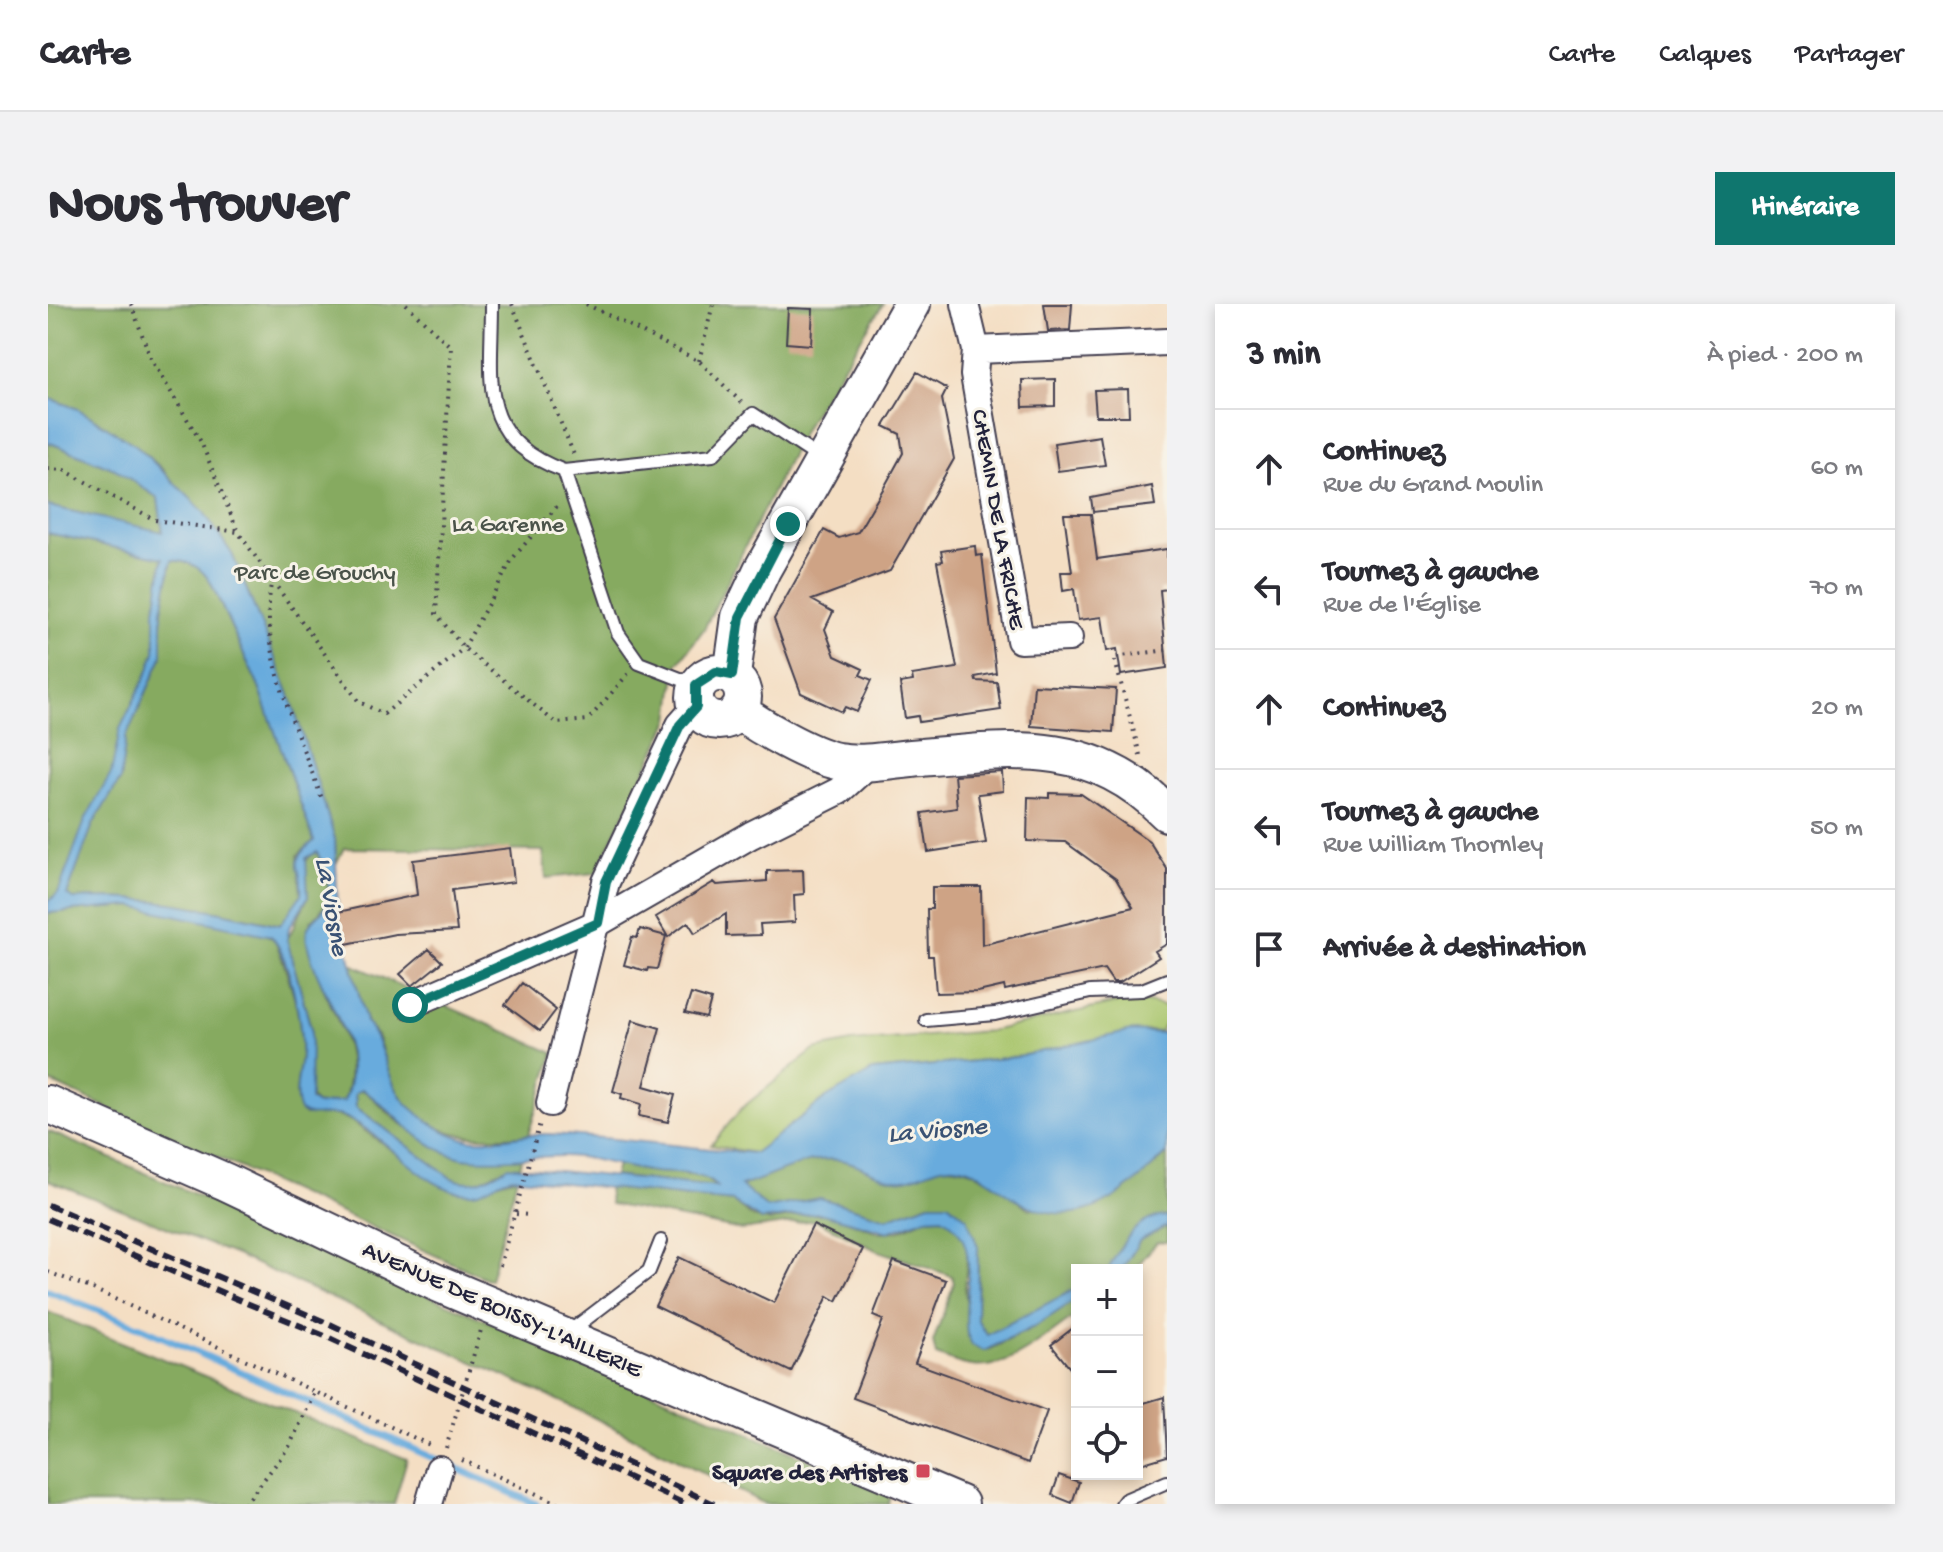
<!DOCTYPE html>
<html lang="fr">
<head>
<meta charset="utf-8">
<style>
	:root { --surface:#fff; --page:#f2f2f3; --text:#2b2b33; --muted:#7c7c81; --line:#e1e1e2; --accent:#0f766e }
	body { margin:0; font-family:"Gochi Hand",sans-serif; background:var(--page); color:var(--text) }
	.controls { position:absolute; right:24px; bottom:24px; display:grid; overflow:hidden; border-radius:0px; box-shadow:0 4px 12px #0003 }
	.controls button { width:72px; height:72px; display:grid; place-items:center; padding:0; border:0; border-bottom:2px solid var(--line); background:var(--surface); color:var(--text); font:40px sans-serif }
	.stop { position:absolute; width:24px; height:24px; margin:-18px; border:6px solid #0f766e; border-radius:50%; background:#fff }
	.stop.end { background:#0f766e; border-color:#fff; box-shadow:0 2px 8px #0008 }
	.list { margin:0; padding:0; list-style:none }
	h2 { display:flex; justify-content:space-between; align-items:center; height:104px; margin:0; padding:0 32px; font-size:34px }
	h2 small { font-size:26px; font-weight:400; color:var(--muted) }
	.list li { display:grid; grid-template-columns:52px 1fr auto; gap:24px; align-items:center; box-sizing:border-box; height:120px; padding:0 32px; border-top:2px solid var(--line) }
	.list b { display:block; font-size:30px; white-space:nowrap }
	.list p { margin:0; font-size:26px; white-space:nowrap; color:var(--muted) }
	.list em { font-size:26px; font-style:normal; color:var(--muted) }
	.icon { flex:none; width:44px; height:44px; fill:none; stroke:currentColor; stroke-width:2; stroke-linecap:round; stroke-linejoin:round }
	.map { position:relative; flex:none; width:1119px; height:1200px; overflow:hidden; border-radius:0px }
	header { display:flex; align-items:center; gap:48px; box-sizing:border-box; height:112px; padding:0 40px; background:var(--surface); border-bottom:2px solid var(--line) }
	header strong { font-size:38px }
	nav { display:flex; gap:44px; margin-inline-start:auto; font-size:28px }
	.intro { display:flex; align-items:center; justify-content:space-between; box-sizing:border-box; height:192px; padding:0 48px }
	h1 { margin:0; font-size:56px }
	.button { padding:20px 36px; border-radius:0px; background:var(--accent); color:#fff; font-size:28px; font-weight:700 }
	main { display:flex; gap:48px; padding:0 48px }
	aside { flex:1; background:var(--surface); border-radius:0px; box-shadow:0 4px 12px #0003 }
	.map>svg:first-child { display:block }
</style>
</head>
<body>
<header>
<strong>Carte</strong>
<nav><a>Carte</a><a>Calques</a><a>Partager</a></nav>
</header>
<div class="intro"><h1>Nous trouver</h1><a class="button">Itinéraire</a></div>
<main>
<div class="map">
<svg width="1119" height="1200" viewBox="0 0 1119 1200">
	<rect width="100%" height="100%" fill="#f7f3e8"/>
	<filter id="ink" filterUnits="userSpaceOnUse"><feTurbulence type="fractalNoise" baseFrequency=".0125" numOctaves="2"/><feDisplacementMap in="SourceGraphic" scale="16" xChannelSelector="R" yChannelSelector="G"/><feConvolveMatrix kernelMatrix="1 2 1 2 8 2 1 2 1" color-interpolation-filters="sRGB"/></filter>
	<filter id="wash" filterUnits="userSpaceOnUse"><feTurbulence type="fractalNoise" baseFrequency=".006" numOctaves="4" result="noise"/><feDisplacementMap in="SourceGraphic" scale="32" xChannelSelector="R" yChannelSelector="G"/><feGaussianBlur stdDeviation="1.8" result="paint"/><feColorMatrix in="noise" values="0 0 0 0 0 0 0 0 0 0 0 0 0 0 0 0 0 1.4 0 .05"/><feComposite in="paint" operator="in"/></filter>
	<g filter="url(#wash)">
		<rect width="100%" height="100%" fill="#f4dec3"/>
		<path fill="#a8c56c" stroke="#657454" stroke-width="2" d="M 1086,695 L 1119,702 L 1119,716 L 1112,728 L 1100,727 L 968,753 L 824,767 L 706,849 L 663,841 L 694,804 L 766,746 L 803,738 L 942,727 Z"/>
		<path fill="#86aa60" stroke="#54664e" stroke-width="2" d="M 0,0 L 835,0 L 758,121 L 656,325 L 629,361 L 622,416 L 548,569 L 498,574 L 495,547 L 296,544 L 288,560 L 287,535 L 241,388 L 184,250 L 114,165 L 89,142 L 30,105 L 0,94 Z
			M 0,138 L 67,165 L 110,194 L 115,229 L 0,202 Z
			M 0,229 L 115,254 L 107,307 L 107,348 L 101,366 L 72,425 L 64,470 L 10,589 L 0,598 Z
			M 124,256 C 143,259 153,261 163,279 L 211,383 L 266,537 L 250,551 L 253,591 L 233,621 C 156,604 104,591 25,595 L 19,591 L 45,520 L 72,476 L 78,433 L 114,353 L 114,306 Z
			M 265,548 L 269,548 C 281,575 288,597 263,617 C 264,631 263,647 267,661 C 281,710 315,741 296,797 L 270,801 L 260,792 L 263,725 L 239,636 L 260,593 L 256,560 Z
			M 84,602 L 214,628 L 227,636 C 241,672 255,712 253,751 C 252,770 241,796 257,811 L 285,810 L 302,816 L 389,879 L 410,888 L 469,873 L 442,976 L 0,777 L 0,609 Z
			M 303,660 L 506,749 L 480,831 C 428,837 373,835 346,781 C 338,766 336,750 330,734 C 327,727 319,722 317,714 C 311,696 308,678 303,660 Z
			M 313,785 C 326,793 335,805 346,814 C 387,846 423,857 474,854 L 472,863 C 442,861 437,889 403,874 L 308,803 L 307,789 Z
			M 0,827 L 842,1191 L 840,1200 L 717,1200 L 527,1104 L 188,951 L 0,876 Z
			M 1119,849 L 1119,912 C 1091,913 1072,944 1060,966 L 1029,966 L 1029,984 L 944,1031 L 934,1027 L 929,1015 L 930,943 L 882,899 L 839,914 L 772,894 L 719,904 L 693,882 C 726,873 756,851 792,856 C 813,858 835,878 856,875 C 868,874 879,864 891,863 C 925,857 955,887 982,905 L 1108,860 Z
			M 569,860 L 655,873 L 670,884 L 566,872 Z
			M 560,884 L 685,898 L 704,913 L 722,917 L 757,910 L 782,910 L 830,928 L 850,927 L 878,914 L 894,913 C 937,938 910,965 919,999 C 923,1015 934,1031 941,1046 L 986,1023 L 1029,995 L 1029,1011 C 1000,1030 961,1068 924,1062 C 912,1061 900,1055 888,1051 L 885,1038 L 906,979 L 904,972 L 828,946 L 768,916 L 693,926 L 562,900 Z
			M 1119,922 L 1119,938 L 1109,938 L 1086,966 L 1074,966 L 1092,936 Z
			M 0,1008 L 359,1155 L 346,1200 L 0,1200 Z"/>
		<path fill="#68abdd" stroke="#45668c" stroke-width="2" fill-rule="evenodd" d="M 0,94 L 30,105 L 89,142 L 155,207 L 184,250 L 241,388 L 287,535 L 290,608 L 318,718 C 339,743 337,780 362,803 C 377,816 396,829 414,834 C 443,841 471,829 499,830 C 568,833 637,844 706,849 L 778,794 L 824,767 L 968,753 L 1083,727 L 1119,729 L 1119,849 C 1070,896 1026,934 961,891 C 946,880 928,864 908,862 C 888,860 874,873 856,875 C 833,878 813,858 792,856 C 756,851 726,873 693,882 L 719,904 L 772,894 L 839,914 L 882,899 L 900,899 L 919,914 L 930,943 L 929,1015 L 939,1031 L 1029,984 L 1029,995 L 986,1023 L 936,1047 L 924,1041 L 919,1030 C 913,990 937,938 894,913 L 878,914 L 840,928 L 771,909 L 713,916 L 685,898 L 464,873 C 449,875 440,888 425,889 C 377,892 337,827 294,812 C 280,807 264,817 252,807 C 244,790 252,769 253,751 C 255,723 242,652 223,632 L 84,602 L 0,609 L 0,598 L 10,589 L 38,514 L 63,470 L 72,425 L 101,366 L 107,348 L 107,307 L 115,254 L 0,229 L 0,202 L 115,228 L 110,194 L 67,165 L 0,138 ZM 124,256 C 142,258 153,262 163,279 L 211,383 L 266,537 C 237,562 256,561 253,591 L 232,621 C 156,604 104,591 25,595 L 19,591 L 45,520 L 72,476 L 78,433 L 114,353 L 114,306 ZM 269,548 C 276,563 287,586 278,602 C 270,616 255,618 259,638 C 269,692 322,739 296,797 L 270,801 L 262,797 L 263,725 L 239,636 L 241,624 L 260,593 L 258,554 ZM 314,785 C 346,807 374,846 415,854 C 447,859 482,852 514,852 C 545,852 574,864 605,868 C 626,870 653,866 669,883 L 461,862 C 440,874 427,884 403,874 L 308,803 L 307,789 Z
			M 1119,912 L 1119,922 L 1092,936 L 1074,966 L 1060,966 C 1073,941 1087,913 1119,912 Z"/>
		<g fill="none" stroke-linecap="round" stroke-linejoin="round">
			<path stroke="#68abdd" stroke-width="7" d="M 0,987 L 95,1024 L 488,1200"/>
		</g>
		<g id="blocks">
			<path fill="#cea385" d="M 996,0 L 1024,0 L 1022,26 L 1000,27 Z
				M 740,4 L 765,5 L 763,41 L 738,39 Z
				M 869,68 L 899,85 L 894,95 L 906,155 L 842,267 L 764,296 L 785,308 L 777,325 L 787,352 L 815,365 L 812,371 L 824,376 L 809,408 L 797,403 L 794,408 L 753,389 L 726,315 L 776,226 L 791,234 L 810,228 L 838,180 L 855,149 L 852,130 L 836,122 Z
				M 1007,75 L 1007,102 L 975,103 L 974,76 Z
				M 1080,85 L 1081,112 L 1048,112 L 1046,86 Z
				M 1052,132 L 1057,161 L 1010,167 L 1006,139 Z
				M 1104,182 L 1107,201 L 1045,208 L 1043,194 Z
				M 1016,210 L 1043,210 L 1049,255 L 1119,245 L 1119,285 L 1112,286 L 1119,364 L 1073,371 L 1069,345 L 1059,347 L 1054,313 L 1030,316 L 1026,285 L 1015,287 L 1013,268 L 1024,268 Z
				M 927,242 L 928,252 L 934,251 L 948,369 L 927,373 L 928,377 L 949,378 L 953,406 L 871,418 L 870,412 L 857,414 L 852,379 L 865,377 L 864,371 L 909,364 L 889,258 L 895,257 L 893,247 Z
				M 986,381 L 1068,385 L 1065,428 L 983,422 Z
				M 954,468 L 955,487 L 930,490 L 938,539 L 880,548 L 874,509 L 909,504 L 906,471 Z
				M 1001,489 L 1033,490 L 1101,537 L 1119,565 L 1119,640 L 1107,647 L 1111,653 L 1072,678 L 1065,678 L 1056,665 L 957,686 L 956,682 L 930,688 L 888,689 L 885,652 L 880,652 L 879,605 L 884,605 L 884,583 L 933,583 L 934,641 L 1085,603 L 1068,575 L 1017,538 L 979,537 L 980,493 L 1001,494 Z
				M 462,544 L 466,578 L 404,586 L 409,627 L 347,630 L 298,640 L 297,635 L 288,638 L 284,617 L 292,615 L 290,608 L 369,591 L 365,556 Z
				M 755,566 L 756,590 L 746,591 L 747,618 L 712,620 L 713,631 L 678,632 L 678,610 L 647,629 L 640,618 L 620,633 L 608,613 L 666,578 L 669,581 L 719,577 L 719,567 Z
				M 592,625 L 618,632 L 609,665 L 600,664 L 599,667 L 576,661 L 584,633 L 589,634 Z
				M 381,645 L 394,658 L 364,682 L 352,670 Z
				M 474,679 L 508,706 L 492,727 L 457,701 Z
				M 643,690 L 663,696 L 658,714 L 637,709 Z
				M 585,716 L 612,724 L 596,782 L 627,791 L 620,818 L 591,812 L 593,800 L 573,794 L 574,790 L 565,787 Z
				M 765,921 L 815,945 L 789,997 L 780,992 L 743,1068 L 607,1002 L 631,953 L 726,999 Z
				M 846,957 L 898,976 L 867,1059 L 999,1107 L 980,1159 L 805,1094 L 835,1016 L 825,1012 Z
				M 1029,1021 L 1029,1073 L 1003,1041 Z
				M 1116,1093 L 1119,1152 L 1089,1161 L 1089,1101 Z
				M 1011,1171 L 1031,1178 L 1024,1199 L 1004,1191 Z"/>
		</g>
	</g>
	<g filter="url(#ink)">
		<use href="#blocks" fill-opacity="0" stroke="#423e4f" stroke-width="2"/>
		<g fill="none" stroke-linecap="round" stroke-linejoin="round">
			<g stroke="#423e4f" stroke-width="16">
				<path id="lane" d="M 444,0 C 444,79 428,134 516,167 L 570,329 L 591,359 L 648,381
					M 516,167 L 665,151 L 705,110 L 773,155
					M 878,716 L 947,710 L 1042,688 L 1094,686 L 1119,676
					M 521,1028 L 601,967 L 613,937
					M 1074,1200 L 1077,1196 L 1119,1178"/>
			</g>
			<g stroke="#423e4f" stroke-width="30">
				<path id="street" d="M 917,0 L 928,46 L 926,71 L 972,336 L 1021,334
					M 928,46 L 1119,38
					M 362,701 L 550,619 L 703,531 L 791,487 L 822,459
					M 502,799 L 558,578 L 632,421 L 648,403
					M 381,1200 L 391,1165"/>
			</g>
			<g stroke="#423e4f" stroke-width="40">
				<path id="secondary" d="M647 393a24 24 0 1 1 48 0a24 24 0 1 1-48 0Z
					M 684,371 L 692,313 L 714,266 L 864,0
					M 690,407 C 715,424 760,451 789,457 C 817,462 845,455 874,453 C 969,444 1046,435 1119,509
					M 0,800 L 178,878 L 389,979 L 912,1200"/>
			</g>
			<path stroke="#423e4f" stroke-width="4" stroke-dasharray="2 6" stroke-linecap="butt" d="M 83,0 L 103,55 L 153,138 L 190,228
				M 358,0 L 403,43 L 388,310 L 416,344 L 508,419 L 540,416 L 580,370
				M 464,0 L 526,151
				M 538,0 L 651,57 L 695,100
				M 651,57 L 665,0
				M 0,165 L 16,166 L 107,216 L 190,228 L 311,398 L 336,410 L 416,344 L 465,254 L 511,200
				M 224,275 C 209,347 250,428 274,495
				M 1092,451 L 1066,353 L 1119,346
				M 468,910 L 481,911
				M 452,962 L 492,819
				M 0,968 L 45,985 L 384,1142
				M 398,1144 L 433,1026
				M 414,1156 L 511,1200
				M 197,1200 L 241,1143 L 267,1088"/>
			<use href="#lane" stroke="#fff" stroke-width="12"/>
			<use href="#street" stroke="#fff" stroke-width="26"/>
			<use href="#secondary" stroke="#fff" stroke-width="36"/>
			<path stroke="#22223b" stroke-width="6" stroke-dasharray="12 6" stroke-linecap="butt" d="M 0,901 L 284,1021 L 666,1200
				M 0,915 L 279,1033 L 637,1200"/>
		</g>
	</g>
	<g fill="none" stroke-linecap="round" stroke-linejoin="round" filter="url(#ink)">
		<path stroke="#0f766e" stroke-width="10" d="M 362,701 L 550,619 L 558,578 L 632,421 L 648,403 L 648,381 L 668,368 L 684,371 L 692,313 L 740,220"/>
	</g>
	<rect fill="#d1495b" stroke="#f7f3e8" stroke-width="3" x="867" y="1159" width="16" height="16" rx="4"/>
	<g text-anchor="middle" stroke-width="6" stroke-linejoin="round" paint-order="stroke">
		<g font-size="24" fill="#22223b" stroke="#f7f3e8">
			<text transform="translate(952 215) rotate(80)" y="8">CHEMIN DE LA FRICHE</text>
			<text transform="translate(455 1004) rotate(24)" y="8">AVENUE DE BOISSY-L'AILLERIE</text>
		</g>
		<g font-size="24" fill="#4a534a" stroke="#f7f3e8">
			<text x="460" y="227">La Garenne</text>
			<text x="267" y="275">Parc de Grouchy</text>
		</g>
		<g font-size="24" font-weight="bold" fill="#22223b" stroke="#f7f3e8" text-anchor="end">
			<text x="859" y="1175">Square des Artistes</text>
		</g>
		<g font-size="26" font-style="italic" fill="#3a5274" stroke="#f7f3e8">
			<text transform="translate(286 602) rotate(80)" y="9">La Viosne</text>
			<text transform="translate(889 824) rotate(-5)" y="9">La Viosne</text>
		</g>
	</g>
</svg>
<div class="controls">
<button>+</button>
<button>−</button>
<button><svg class="icon" aria-label="locate" viewBox="0 0 24 24"><circle cx="12" cy="12" r="6"/><path d="M12 2v4M12 18v4M2 12h4M18 12h4"/></svg></button>
</div>
<div class="stop" style="left:362px;top:701px"></div>
<div class="stop end" style="left:740px;top:220px"></div>
</div>
<aside>
<h2>3 min<small>À pied · 200 m</small></h2>
<ul class="list">
<li><svg class="icon" aria-label="ahead" viewBox="0 0 24 24"><path d="M12 20V5M6 11l6-6 6 6"/></svg><div><b>Continuez</b><p>Rue du Grand Moulin</p></div><em>60 m</em></li>
<li><svg class="icon" aria-label="left" viewBox="0 0 24 24"><path d="M17 20v-9H6M10 6l-5 5 5 5"/></svg><div><b>Tournez à gauche</b><p>Rue de l'Église</p></div><em>70 m</em></li>
<li><svg class="icon" aria-label="ahead" viewBox="0 0 24 24"><path d="M12 20V5M6 11l6-6 6 6"/></svg><div><b>Continuez</b></div><em>20 m</em></li>
<li><svg class="icon" aria-label="left" viewBox="0 0 24 24"><path d="M17 20v-9H6M10 6l-5 5 5 5"/></svg><div><b>Tournez à gauche</b><p>Rue William Thornley</p></div><em>50 m</em></li>
<li><svg class="icon" aria-label="arrive" viewBox="0 0 24 24"><path d="M6 21V4h12l-3 4 3 4H6"/></svg><div><b>Arrivée à destination</b></div></li>
</ul>
</aside>
</main>
</body>
</html>
